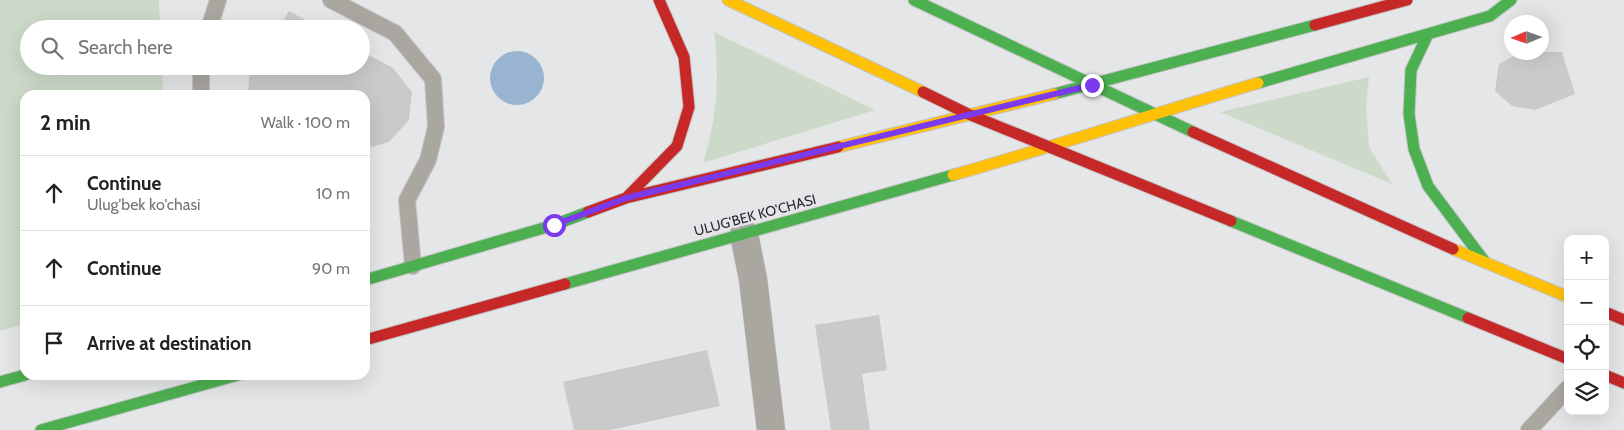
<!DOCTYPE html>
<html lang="en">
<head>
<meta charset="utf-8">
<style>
	:root { --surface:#fff; --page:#f2f2f2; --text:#222; --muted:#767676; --line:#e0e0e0 }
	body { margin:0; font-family:Cabin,sans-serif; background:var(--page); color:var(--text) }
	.controls { position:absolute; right:15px; bottom:15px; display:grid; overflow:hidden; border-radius:10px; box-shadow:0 5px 20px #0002 }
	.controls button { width:45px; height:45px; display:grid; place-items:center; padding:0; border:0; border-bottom:1px solid var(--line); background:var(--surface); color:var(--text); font:25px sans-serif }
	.compass { position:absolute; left:1504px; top:15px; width:45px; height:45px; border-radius:50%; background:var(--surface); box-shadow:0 5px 20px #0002; rotate:268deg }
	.stop { position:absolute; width:15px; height:15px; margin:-11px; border:4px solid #7c3aed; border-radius:50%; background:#fff }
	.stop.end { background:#7c3aed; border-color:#fff; box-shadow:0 1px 5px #0008 }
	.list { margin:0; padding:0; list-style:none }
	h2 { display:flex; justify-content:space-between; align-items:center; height:65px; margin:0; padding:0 20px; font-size:21px }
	h2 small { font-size:16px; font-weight:400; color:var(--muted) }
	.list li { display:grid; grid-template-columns:32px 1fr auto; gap:15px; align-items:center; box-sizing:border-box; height:75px; padding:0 20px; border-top:1px solid var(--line) }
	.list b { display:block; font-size:19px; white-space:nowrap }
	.list p { margin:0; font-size:16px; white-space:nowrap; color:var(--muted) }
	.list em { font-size:16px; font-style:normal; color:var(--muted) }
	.icon { flex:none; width:28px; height:28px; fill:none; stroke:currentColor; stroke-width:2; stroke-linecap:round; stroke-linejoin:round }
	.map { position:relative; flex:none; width:1624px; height:430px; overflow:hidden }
	.search { position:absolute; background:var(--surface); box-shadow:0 5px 20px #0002; left:20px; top:20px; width:350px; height:55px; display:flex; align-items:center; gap:12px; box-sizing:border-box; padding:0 18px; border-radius:28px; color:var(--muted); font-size:19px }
	.panel { position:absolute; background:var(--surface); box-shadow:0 5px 20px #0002; left:20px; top:90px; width:350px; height:290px; border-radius:15px }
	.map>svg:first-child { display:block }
</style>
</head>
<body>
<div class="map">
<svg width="1624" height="430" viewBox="0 0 1624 430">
	<rect width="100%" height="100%" fill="#e5e6e7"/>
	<path fill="#cddac9" d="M 0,0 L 159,0 L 160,29 L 29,29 L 29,66 L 162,66 L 163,95 L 25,95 L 25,324 L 0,331 Z
		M 714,32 L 875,110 L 703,163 C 717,117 720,79 714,32 Z
		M 1369,77 L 1366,107 L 1369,147 L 1392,184 L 1220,112 Z"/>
	<path fill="#99b4d1" d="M490 78a27 27 0 1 1 54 0a27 27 0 1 1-54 0Z"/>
	<path fill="#cbcaca" d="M 289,11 L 322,29 L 278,29 Z
		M 361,51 L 393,68 L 412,92 L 409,120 L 389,142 L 365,149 L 365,95 L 248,95 L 249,77 L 256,66 L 361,66 Z
		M 1521,52 L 1562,52 L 1575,94 L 1535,110 L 1512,106 L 1495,91 L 1499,64 Z
		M 879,315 L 887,370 L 862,374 L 870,430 L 831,430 L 815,325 Z
		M 707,350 L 720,406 L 610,430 L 574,430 L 563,382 Z"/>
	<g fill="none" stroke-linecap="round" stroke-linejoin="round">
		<g stroke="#c4c4c5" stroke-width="18">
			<path id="lane" d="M 331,0 L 395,33 L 433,79 L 436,127 L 428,160 L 407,200 L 413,266
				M 209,29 L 218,0
				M 201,95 L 201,66
				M 1529,430 L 1568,388"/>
		</g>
		<g stroke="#c4c4c5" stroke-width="29">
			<path id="street" d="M 744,234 L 753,279 L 771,430"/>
		</g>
		<g stroke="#c4c4c5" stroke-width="13">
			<path id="fast" d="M 914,0 L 1193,132
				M 1428,34 L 1411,70 L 1409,114 L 1414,149 L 1428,186 L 1485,262
				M 1258,83 L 1490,16 L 1511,0
				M 1054,94 L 1315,25
				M 1231,221 L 1468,318
				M 365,280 L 554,225 L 588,212
				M 565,284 L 953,175
				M 0,382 L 25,375
				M 41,430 L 238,375"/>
		</g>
		<g stroke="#c4c4c5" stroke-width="13">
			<path id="slow" d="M 728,0 L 923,92
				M 838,147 L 1054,94
				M 953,175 C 1055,146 1156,113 1258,83
				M 1453,249 L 1568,297"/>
		</g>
		<g stroke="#c4c4c5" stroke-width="13">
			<path id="jam" d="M 1315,25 L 1407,0
				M 923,92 L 968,114 L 1231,221
				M 1193,132 L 1453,249
				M 626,198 L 677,146 L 689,107 L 684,57 L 659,0
				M 588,212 L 626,198 L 838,147
				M 1605,312 L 1624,320
				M 1468,318 L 1568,359
				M 365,340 L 565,284
				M 1605,375 L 1624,383"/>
		</g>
		<use href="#lane" stroke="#aaa7a1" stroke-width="16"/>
		<use href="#street" stroke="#aaa7a1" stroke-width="28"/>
		<use href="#fast" stroke="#4caf50" stroke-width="11"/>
		<use href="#slow" stroke="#ffc107" stroke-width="11"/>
		<use href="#jam" stroke="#c62828" stroke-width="11"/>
	</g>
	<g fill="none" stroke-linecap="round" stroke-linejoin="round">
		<path stroke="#7c3aed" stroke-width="6" d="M 554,225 L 626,198 L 1092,85"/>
	</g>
	<g text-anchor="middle" stroke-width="5" stroke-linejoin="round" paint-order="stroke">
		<g font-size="14" fill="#2b2b2c" stroke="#e4e5e8">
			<text transform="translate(755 215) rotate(-15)" y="5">ULUG'BEK KO'CHASI</text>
		</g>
	</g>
</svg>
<div class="controls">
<button>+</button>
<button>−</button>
<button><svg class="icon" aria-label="locate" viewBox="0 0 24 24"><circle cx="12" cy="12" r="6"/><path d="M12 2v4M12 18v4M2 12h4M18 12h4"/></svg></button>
<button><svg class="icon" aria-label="layers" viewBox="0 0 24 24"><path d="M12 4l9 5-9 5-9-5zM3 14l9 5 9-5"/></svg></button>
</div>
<svg class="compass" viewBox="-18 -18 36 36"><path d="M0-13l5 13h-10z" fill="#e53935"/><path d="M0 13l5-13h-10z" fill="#767676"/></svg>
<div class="stop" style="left:554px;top:225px"></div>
<div class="stop end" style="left:1092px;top:85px"></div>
<div class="search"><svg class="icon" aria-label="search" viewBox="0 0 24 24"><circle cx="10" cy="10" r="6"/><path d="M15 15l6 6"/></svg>Search here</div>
<section class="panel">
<h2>2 min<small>Walk · 100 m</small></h2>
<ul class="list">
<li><svg class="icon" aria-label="ahead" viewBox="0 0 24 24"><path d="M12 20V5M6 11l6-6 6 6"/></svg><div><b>Continue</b><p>Ulug'bek ko'chasi</p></div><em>10 m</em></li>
<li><svg class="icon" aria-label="ahead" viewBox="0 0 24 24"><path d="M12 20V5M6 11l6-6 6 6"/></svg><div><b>Continue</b></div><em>90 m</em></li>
<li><svg class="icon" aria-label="arrive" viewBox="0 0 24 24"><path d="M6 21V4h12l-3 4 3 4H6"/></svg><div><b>Arrive at destination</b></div></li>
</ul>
</section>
</div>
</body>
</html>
